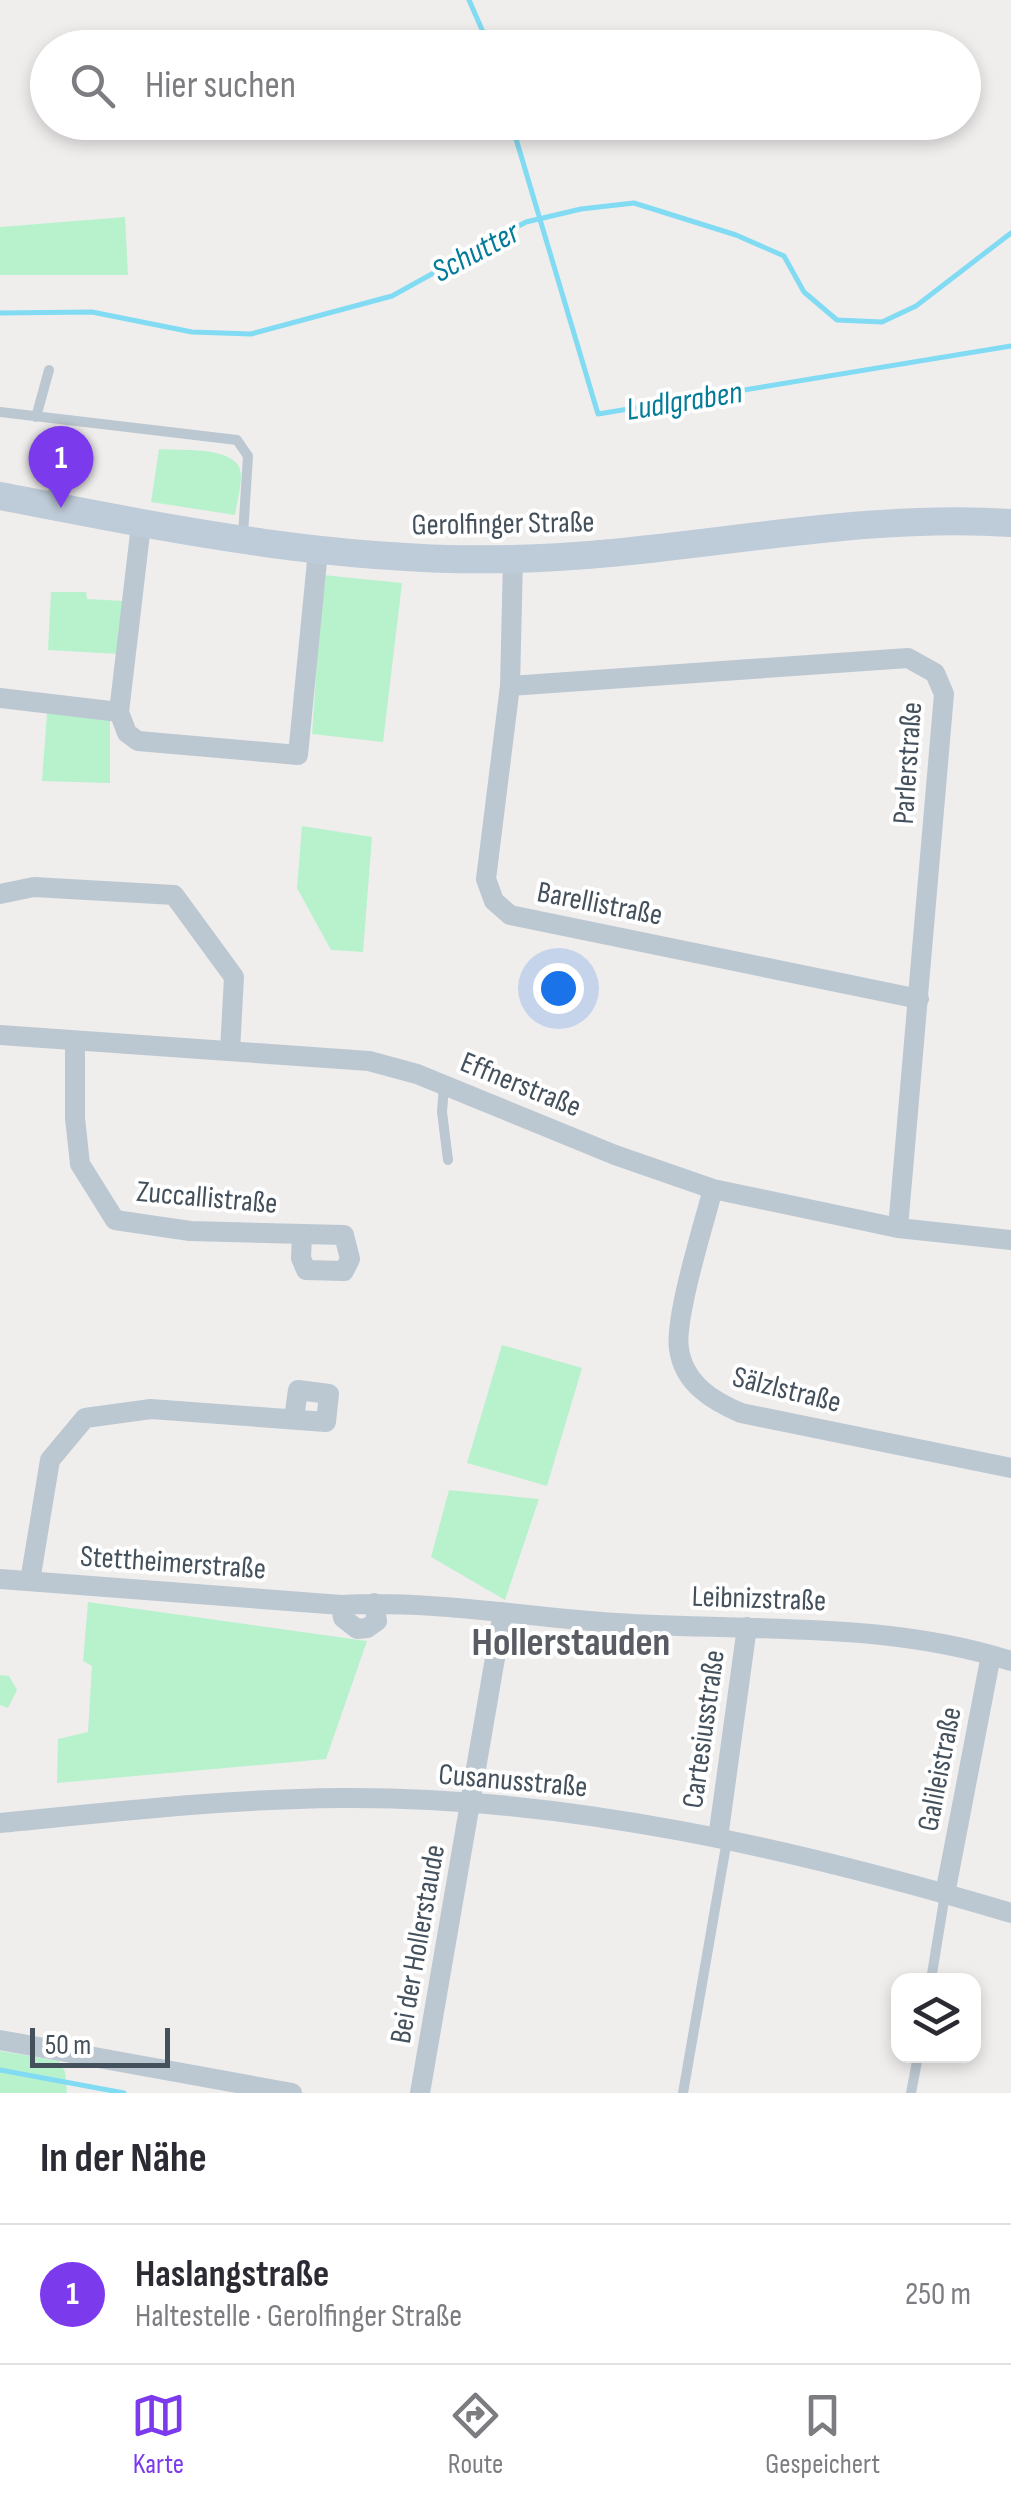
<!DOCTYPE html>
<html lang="de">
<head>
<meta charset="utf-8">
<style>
	:root { --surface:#fff; --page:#f2f2f3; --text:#2b2b33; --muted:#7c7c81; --line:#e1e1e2; --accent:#7c3aed }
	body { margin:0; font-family:"Sofia Sans Condensed",sans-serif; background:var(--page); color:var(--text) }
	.controls { position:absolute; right:30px; bottom:30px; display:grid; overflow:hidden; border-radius:20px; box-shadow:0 5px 15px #0003 }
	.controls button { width:90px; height:90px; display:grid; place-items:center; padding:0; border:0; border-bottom:2px solid var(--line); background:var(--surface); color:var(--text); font:50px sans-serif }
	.scale { position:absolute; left:30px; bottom:25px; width:140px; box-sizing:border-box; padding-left:10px; border:5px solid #44515c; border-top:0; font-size:28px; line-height:35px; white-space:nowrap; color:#44515c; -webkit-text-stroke:8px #fff; paint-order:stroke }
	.you { position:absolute; left:558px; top:988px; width:35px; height:35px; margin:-25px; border:8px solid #fff; border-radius:50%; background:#1a73e8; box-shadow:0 0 0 15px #1a73e833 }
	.badge { display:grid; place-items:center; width:65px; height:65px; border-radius:50%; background:var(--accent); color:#fff; font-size:32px; font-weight:700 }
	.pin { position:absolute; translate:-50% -82px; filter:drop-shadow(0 2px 5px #0008) }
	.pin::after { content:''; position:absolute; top:52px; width:35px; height:30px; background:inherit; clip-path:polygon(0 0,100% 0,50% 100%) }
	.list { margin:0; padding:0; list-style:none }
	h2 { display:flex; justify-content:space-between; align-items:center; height:130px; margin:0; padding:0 40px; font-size:42px }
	h2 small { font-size:32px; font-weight:400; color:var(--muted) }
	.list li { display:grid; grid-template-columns:65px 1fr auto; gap:30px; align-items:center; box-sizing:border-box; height:140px; padding:0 40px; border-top:2px solid var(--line) }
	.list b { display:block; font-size:38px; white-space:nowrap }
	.list p { margin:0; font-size:32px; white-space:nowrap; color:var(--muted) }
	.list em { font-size:32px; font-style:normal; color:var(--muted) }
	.icon { flex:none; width:55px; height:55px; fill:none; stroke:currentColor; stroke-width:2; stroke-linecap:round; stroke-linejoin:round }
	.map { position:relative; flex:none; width:1011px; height:2093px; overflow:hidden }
	.search { position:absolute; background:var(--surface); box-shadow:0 5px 15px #0003; left:30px; right:30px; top:30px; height:110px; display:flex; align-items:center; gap:25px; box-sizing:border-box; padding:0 35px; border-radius:55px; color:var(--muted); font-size:38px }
	.sheet { height:270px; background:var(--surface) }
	nav { display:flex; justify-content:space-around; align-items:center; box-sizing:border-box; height:140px; border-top:2px solid var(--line); background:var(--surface); font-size:28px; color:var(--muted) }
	nav a { display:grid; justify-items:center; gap:5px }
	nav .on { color:var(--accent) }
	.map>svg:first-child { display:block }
</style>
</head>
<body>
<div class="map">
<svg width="1011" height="2093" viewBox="0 0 1011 2093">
	<rect width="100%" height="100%" fill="#f0eded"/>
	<path fill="#b7f2cd" d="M 125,217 L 128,275 L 0,275 L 0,227 Z
		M 159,449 C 181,451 242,445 241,476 C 241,488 237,502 235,515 L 151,502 Z
		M 323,575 L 402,583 L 383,742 L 312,734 Z
		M 51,592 L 86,592 L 87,599 L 124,601 L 119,654 L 48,650 Z
		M 47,713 L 110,720 L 110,783 L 42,781 Z
		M 302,826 L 372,837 L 363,952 L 331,950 L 297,888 Z
		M 502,1345 L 582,1368 L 547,1486 L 467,1463 Z
		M 449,1490 L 539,1499 L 505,1600 L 431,1557 Z
		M 88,1602 L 367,1641 L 326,1759 L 57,1783 L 58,1739 L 88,1732 L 92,1666 L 83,1661 Z
		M 0,1675 L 9,1676 L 17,1690 L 8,1708 L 0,1705 Z
		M 0,2051 L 59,2061 L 65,2072 L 67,2093 L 0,2093 Z"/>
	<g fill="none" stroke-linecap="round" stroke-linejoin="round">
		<path stroke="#81dbf2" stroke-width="5" d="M 469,0 L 490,48
			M 511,122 L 598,414 L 1011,346
			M 0,313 L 92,312 L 192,332 L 251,334 L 392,296 L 526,222 L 581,209 L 634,203 L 736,235 L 784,256 L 804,292 L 837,320 L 882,322 L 916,306 L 1011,233
			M 0,2070 L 124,2093"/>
		<path stroke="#bcc8d1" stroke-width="10" d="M 0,412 L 237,440 L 248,456 L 243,535
			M 36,417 L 49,370
			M 51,505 L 62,441
			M 444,1086 L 442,1112 L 448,1160
			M 931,1980 L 945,1894
			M 683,2093 L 727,1840
			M 911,2093 L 918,2056"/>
		<path stroke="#bcc8d1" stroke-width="20" d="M 141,525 L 119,712 L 127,733 L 138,741 L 298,755 L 318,551
			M 513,559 L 510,686 L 486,879 L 494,901 L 510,915 L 919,999
			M 510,686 L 908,658 L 935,673 L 944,694 L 898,1228
			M 0,698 L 119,712
			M 0,894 L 34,887 L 174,895 L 234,977 L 230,1051
			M 0,1035 L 369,1061 L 417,1074 L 615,1155 L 713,1189 L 898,1228 L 1011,1240
			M 75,1042 L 75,1118 L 80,1164 L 115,1220 L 190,1231 L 344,1235 L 350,1259 L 344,1271 L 306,1270 L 301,1258 L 302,1235
			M 713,1189 C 704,1223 674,1319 679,1349 C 684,1384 713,1401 741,1413 L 1011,1468
			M 0,1579 L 341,1605 C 433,1600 525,1617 616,1623 C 748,1632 883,1620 1011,1661
			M 30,1581 L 50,1460 L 85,1418 L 151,1409 L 326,1422 L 329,1394 L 298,1390 L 294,1418
			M 341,1605 L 343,1618 L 357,1629 L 367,1628 L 377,1621 L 374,1603
			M 0,1823 C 113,1812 226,1799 340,1798 C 567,1796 796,1849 1011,1913
			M 718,1838 L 747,1627
			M 945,1894 L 991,1655
			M 0,2040 L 292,2093
			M 420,2093 L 503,1612"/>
		<path stroke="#becbd8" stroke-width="28" d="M 0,496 C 170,529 337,563 511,559 C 678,556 844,512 1011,523"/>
	</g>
	<g text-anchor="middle" stroke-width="8" stroke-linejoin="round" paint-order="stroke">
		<g font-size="30" fill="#44515c" stroke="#fff">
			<text transform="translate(503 523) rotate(-1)" y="10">Gerolfinger Straße</text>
			<text transform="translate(907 763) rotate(-86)" y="10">Parlerstraße</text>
			<text transform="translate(600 903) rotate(11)" y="10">Barellistraße</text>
			<text transform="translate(521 1084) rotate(22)" y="10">Effnerstraße</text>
			<text transform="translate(207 1197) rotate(5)" y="10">Zuccallistraße</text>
			<text transform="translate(787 1389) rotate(14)" y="10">Sälzlstraße</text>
			<text transform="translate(173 1562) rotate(4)" y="10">Stettheimerstraße</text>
			<text transform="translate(759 1598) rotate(2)" y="10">Leibnizstraße</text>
			<text transform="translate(703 1729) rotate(-82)" y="10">Cartesiusstraße</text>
			<text transform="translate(939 1769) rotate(-79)" y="10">Galileistraße</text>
			<text transform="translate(513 1780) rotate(5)" y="10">Cusanusstraße</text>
			<text transform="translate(417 1944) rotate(-80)" y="10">Bei der Hollerstaude</text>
		</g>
		<g font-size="32" font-style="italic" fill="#047b99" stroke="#fff">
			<text transform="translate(475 251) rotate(-28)" y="11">Schutter</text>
			<text transform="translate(684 400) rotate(-9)" y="11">Ludlgraben</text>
		</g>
		<g font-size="40" font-weight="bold" fill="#595d63" stroke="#fff">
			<text x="571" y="1655">Hollerstauden</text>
		</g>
	</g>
</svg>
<div class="controls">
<button><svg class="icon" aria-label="layers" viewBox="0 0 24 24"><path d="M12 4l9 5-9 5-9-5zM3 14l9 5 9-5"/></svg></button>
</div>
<div class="scale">50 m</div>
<div class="you"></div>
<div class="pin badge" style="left:61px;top:508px">1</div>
<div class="search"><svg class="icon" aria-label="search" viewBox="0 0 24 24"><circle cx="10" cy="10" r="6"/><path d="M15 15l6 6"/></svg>Hier suchen</div>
</div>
<section class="sheet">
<h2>In der Nähe<small></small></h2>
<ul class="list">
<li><span class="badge">1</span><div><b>Haslangstraße</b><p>Haltestelle · Gerolfinger Straße</p></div><em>250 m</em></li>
</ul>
</section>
<nav>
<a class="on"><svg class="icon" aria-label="map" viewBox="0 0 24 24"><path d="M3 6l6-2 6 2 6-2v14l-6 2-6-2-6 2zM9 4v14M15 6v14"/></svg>Karte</a>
<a><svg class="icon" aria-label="directions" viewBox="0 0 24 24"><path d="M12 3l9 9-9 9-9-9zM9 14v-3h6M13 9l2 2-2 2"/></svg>Route</a>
<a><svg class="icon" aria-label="saved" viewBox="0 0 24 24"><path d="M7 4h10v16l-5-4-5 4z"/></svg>Gespeichert</a>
</nav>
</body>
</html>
